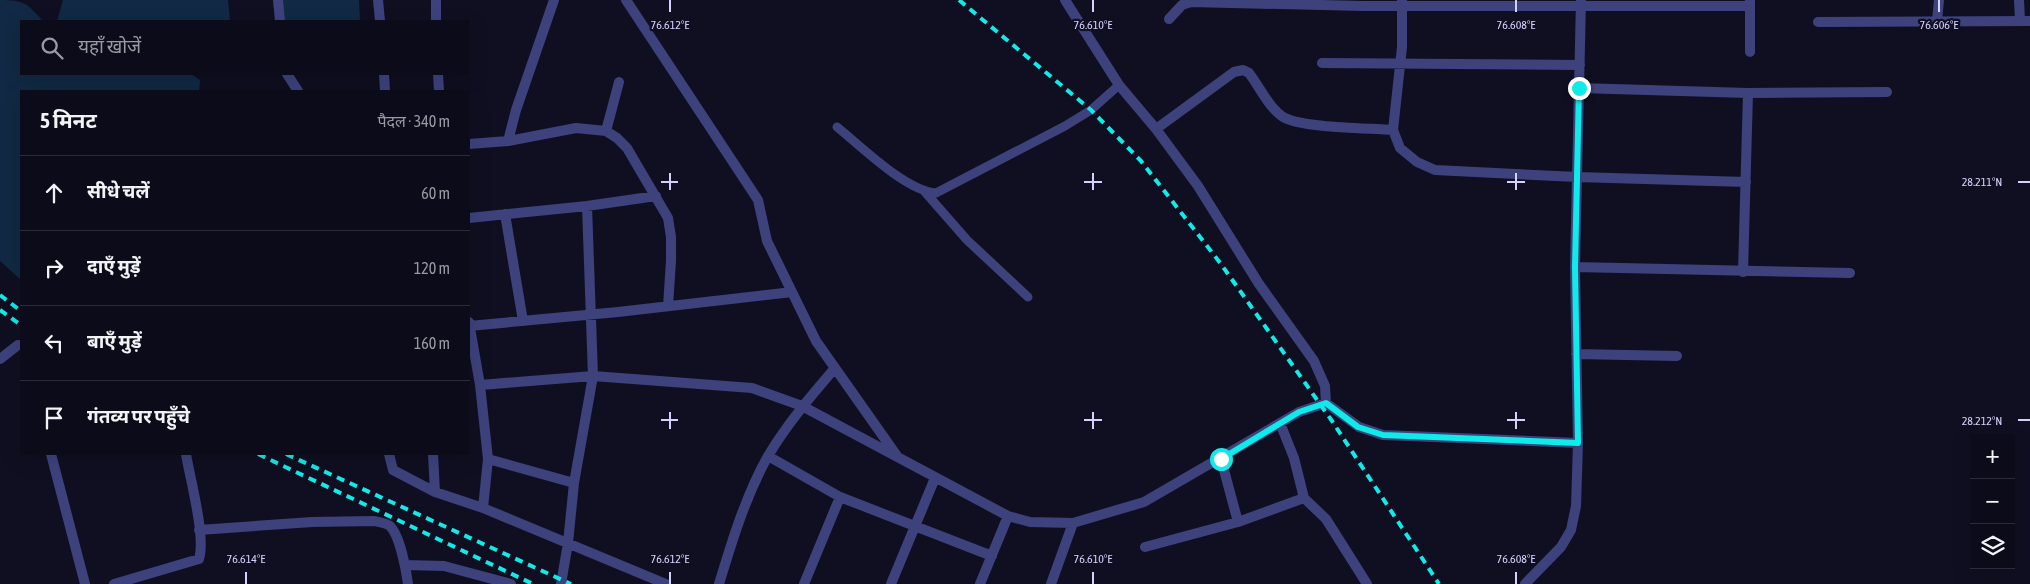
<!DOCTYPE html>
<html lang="hi">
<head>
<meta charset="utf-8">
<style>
	:root { --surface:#0c0b19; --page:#1a1926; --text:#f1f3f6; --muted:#9a9ba2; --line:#2c2b38 }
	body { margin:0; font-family:"Asap Condensed","Noto Sans Devanagari",sans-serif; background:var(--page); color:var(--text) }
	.controls { position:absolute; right:15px; bottom:15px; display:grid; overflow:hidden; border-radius:0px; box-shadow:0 5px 20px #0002 }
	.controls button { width:45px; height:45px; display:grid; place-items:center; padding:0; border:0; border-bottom:1px solid var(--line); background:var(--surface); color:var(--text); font:25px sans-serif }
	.stop { position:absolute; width:15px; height:15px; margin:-11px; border:4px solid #0febe9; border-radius:50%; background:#fff }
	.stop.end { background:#0febe9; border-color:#fff; box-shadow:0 1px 5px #0008 }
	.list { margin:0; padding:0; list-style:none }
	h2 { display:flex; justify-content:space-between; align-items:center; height:65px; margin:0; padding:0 20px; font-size:21px }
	h2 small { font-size:16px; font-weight:400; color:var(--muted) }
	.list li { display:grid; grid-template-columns:32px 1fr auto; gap:15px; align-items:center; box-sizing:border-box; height:75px; padding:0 20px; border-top:1px solid var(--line) }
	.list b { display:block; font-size:19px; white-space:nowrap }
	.list em { font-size:16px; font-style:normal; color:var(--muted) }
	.icon { flex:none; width:28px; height:28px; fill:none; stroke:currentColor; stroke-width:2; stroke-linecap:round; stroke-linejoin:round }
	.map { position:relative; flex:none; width:2030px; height:584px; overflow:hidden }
	.search { position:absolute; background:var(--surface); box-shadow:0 5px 20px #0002; left:20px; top:20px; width:450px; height:55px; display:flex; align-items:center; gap:12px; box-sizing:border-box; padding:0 18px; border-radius:0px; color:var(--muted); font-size:19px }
	.panel { position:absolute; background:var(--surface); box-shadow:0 5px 20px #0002; left:20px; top:90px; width:450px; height:365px; border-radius:0px }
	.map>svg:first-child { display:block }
</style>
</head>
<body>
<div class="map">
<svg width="2030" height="584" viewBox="0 0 2030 584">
	<rect width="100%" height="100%" fill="#100f21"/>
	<path fill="#112944" d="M 0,0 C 24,0 27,3 43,21 L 21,21 L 21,74 L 191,74 L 200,80 L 199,91 L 21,91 L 21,280 L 0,261 Z
		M 63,0 L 228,0 L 230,21 L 57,21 Z
		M 276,0 L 359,0 L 360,21 L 277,21 Z"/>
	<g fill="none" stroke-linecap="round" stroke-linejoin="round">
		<path stroke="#3d427d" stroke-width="9" d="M 837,127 C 862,147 906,191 936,193 L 1065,126 L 1091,110 L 1119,85
			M 925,192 L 967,240 L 1028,297"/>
		<path stroke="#3d427d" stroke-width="10" d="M 278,0 L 280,21
			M 378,0 L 380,21
			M 436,0 L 436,21
			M 626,0 L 758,200 L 767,241 L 816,341 L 897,456
			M 1065,0 L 1119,85 L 1156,129 L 1198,186 L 1259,284 L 1314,361 L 1325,386 L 1326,403
			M 2019,0 L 2020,21
			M 1402,1 L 1402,47 L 1393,130 L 1400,148 L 1417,162 L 1435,170 L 1577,177 L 1746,182
			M 1169,19 L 1182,5 L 1191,2 L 1363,6 L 1750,6
			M 1937,21 L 1939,0
			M 1818,22 L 2030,21
			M 1750,52 L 1750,1
			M 1322,63 L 1580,65
			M 287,74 L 298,91
			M 384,74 L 385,91
			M 438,74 L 439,91
			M 1579,88 L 1748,93 L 1887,92
			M 1156,129 L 1234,72 L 1243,70 L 1249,73 C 1259,86 1270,110 1285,118 C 1305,128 1368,128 1393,130
			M 606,131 L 619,82
			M 508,141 L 516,110 L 554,0
			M 469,144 L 508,141 L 576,128 L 606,131 L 617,138 L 627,148 L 668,218 L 671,237 L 671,261 L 668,306
			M 505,214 L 523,321
			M 469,218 L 587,206 L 656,196
			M 1575,267 L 1850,273
			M 1743,272 L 1748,93
			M 469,322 L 480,385 L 488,459 L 483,508
			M 469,326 L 618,312 L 792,292
			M 1576,354 L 1677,356
			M 0,359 L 18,345
			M 480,385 L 593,376 L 752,388 L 802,406 L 1008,516 L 1030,522 L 1073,523 L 1144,502 L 1299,412 L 1326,403 L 1359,427 L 1383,435 L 1578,443
			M 1280,423 L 1294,458 L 1304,498 L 1326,519 L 1367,584
			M 51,454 L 85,584
			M 389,454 L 393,470 L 435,492 L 483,508 L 666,584
			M 433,454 L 435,492
			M 768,456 L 840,497 L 992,556
			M 488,459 L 574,483
			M 1221,459 L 1238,522
			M 199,530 L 312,522 L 374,521 C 379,522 386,523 390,526 C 400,536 406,570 408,584
			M 1145,547 L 1238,522 L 1304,498
			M 405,565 L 444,566 L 511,584
			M 114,584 L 199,559 C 206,536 190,479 186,454
			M 561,584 L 568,543 L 574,483 L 593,376 L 587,206
			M 719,584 C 732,541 746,495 768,456 C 787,424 811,396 835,368
			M 804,584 L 840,497
			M 891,584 L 935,478
			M 980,584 L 1008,516
			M 1051,584 L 1073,523
			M 1525,584 L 1561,547 L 1571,530 L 1576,506 L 1578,443 L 1575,267 L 1581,0"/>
		<path stroke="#0febe9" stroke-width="4" stroke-dasharray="8 6" stroke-linecap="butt" d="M 959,0 L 1091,110 L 1141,161 L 1221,264 L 1332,421 L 1439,584
			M 0,295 L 21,311
			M 0,310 L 21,325
			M 258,454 L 533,584
			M 286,454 L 571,584"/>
	</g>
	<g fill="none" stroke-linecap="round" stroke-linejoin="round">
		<path stroke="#0febe9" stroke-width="6" d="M 1221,459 L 1299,412 L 1326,403 L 1358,427 L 1383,435 L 1578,443 L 1575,267 L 1579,88"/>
	</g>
	<path fill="none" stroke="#d3d2fc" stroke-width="2" d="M 670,0 L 670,12M 1093,0 L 1093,12M 1516,0 L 1516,12M 1939,0 L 1939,12M 670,173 L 670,190M 1093,173 L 1093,190M 1516,173 L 1516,190M 661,182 L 678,182M 1084,182 L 1102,182M 1507,182 L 1525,182M 2018,182 L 2030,182M 670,412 L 670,429M 1093,412 L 1093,429M 1516,412 L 1516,429M 661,420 L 678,420M 1084,420 L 1102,420M 1507,420 L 1525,420M 2018,420 L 2030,420M 246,572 L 246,584M 670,572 L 670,584M 1093,572 L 1093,584M 1516,572 L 1516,584"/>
	<g font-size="12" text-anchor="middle" fill="#d3d2fc" stroke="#100f21" stroke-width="4.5" stroke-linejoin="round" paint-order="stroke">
		<text x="670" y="29">76.612°E</text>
		<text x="1093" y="29">76.610°E</text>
		<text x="1516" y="29">76.608°E</text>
		<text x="1939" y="29">76.606°E</text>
		<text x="1982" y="186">28.211°N</text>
		<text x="1982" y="425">28.212°N</text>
		<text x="246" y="563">76.614°E</text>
		<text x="670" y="563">76.612°E</text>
		<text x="1093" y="563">76.610°E</text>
		<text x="1516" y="563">76.608°E</text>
	</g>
</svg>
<div class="controls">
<button>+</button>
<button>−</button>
<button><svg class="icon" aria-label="layers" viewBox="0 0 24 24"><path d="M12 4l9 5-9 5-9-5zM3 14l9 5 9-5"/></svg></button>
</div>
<div class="stop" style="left:1221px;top:459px"></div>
<div class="stop end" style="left:1579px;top:88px"></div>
<div class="search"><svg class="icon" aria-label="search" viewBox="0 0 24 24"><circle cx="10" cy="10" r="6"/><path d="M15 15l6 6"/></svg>यहाँ खोजें</div>
<section class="panel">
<h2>5 मिनट<small>पैदल · 340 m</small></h2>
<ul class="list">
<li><svg class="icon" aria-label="ahead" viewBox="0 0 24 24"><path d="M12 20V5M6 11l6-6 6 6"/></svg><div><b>सीधे चलें</b></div><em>60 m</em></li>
<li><svg class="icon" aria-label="right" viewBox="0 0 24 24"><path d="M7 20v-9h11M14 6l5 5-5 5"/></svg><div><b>दाएँ मुड़ें</b></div><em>120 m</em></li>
<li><svg class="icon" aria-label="left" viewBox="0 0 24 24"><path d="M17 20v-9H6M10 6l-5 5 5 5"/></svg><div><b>बाएँ मुड़ें</b></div><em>160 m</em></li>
<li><svg class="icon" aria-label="arrive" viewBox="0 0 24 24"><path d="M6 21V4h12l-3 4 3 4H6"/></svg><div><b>गंतव्य पर पहुँचे</b></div></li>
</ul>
</section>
</div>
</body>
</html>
